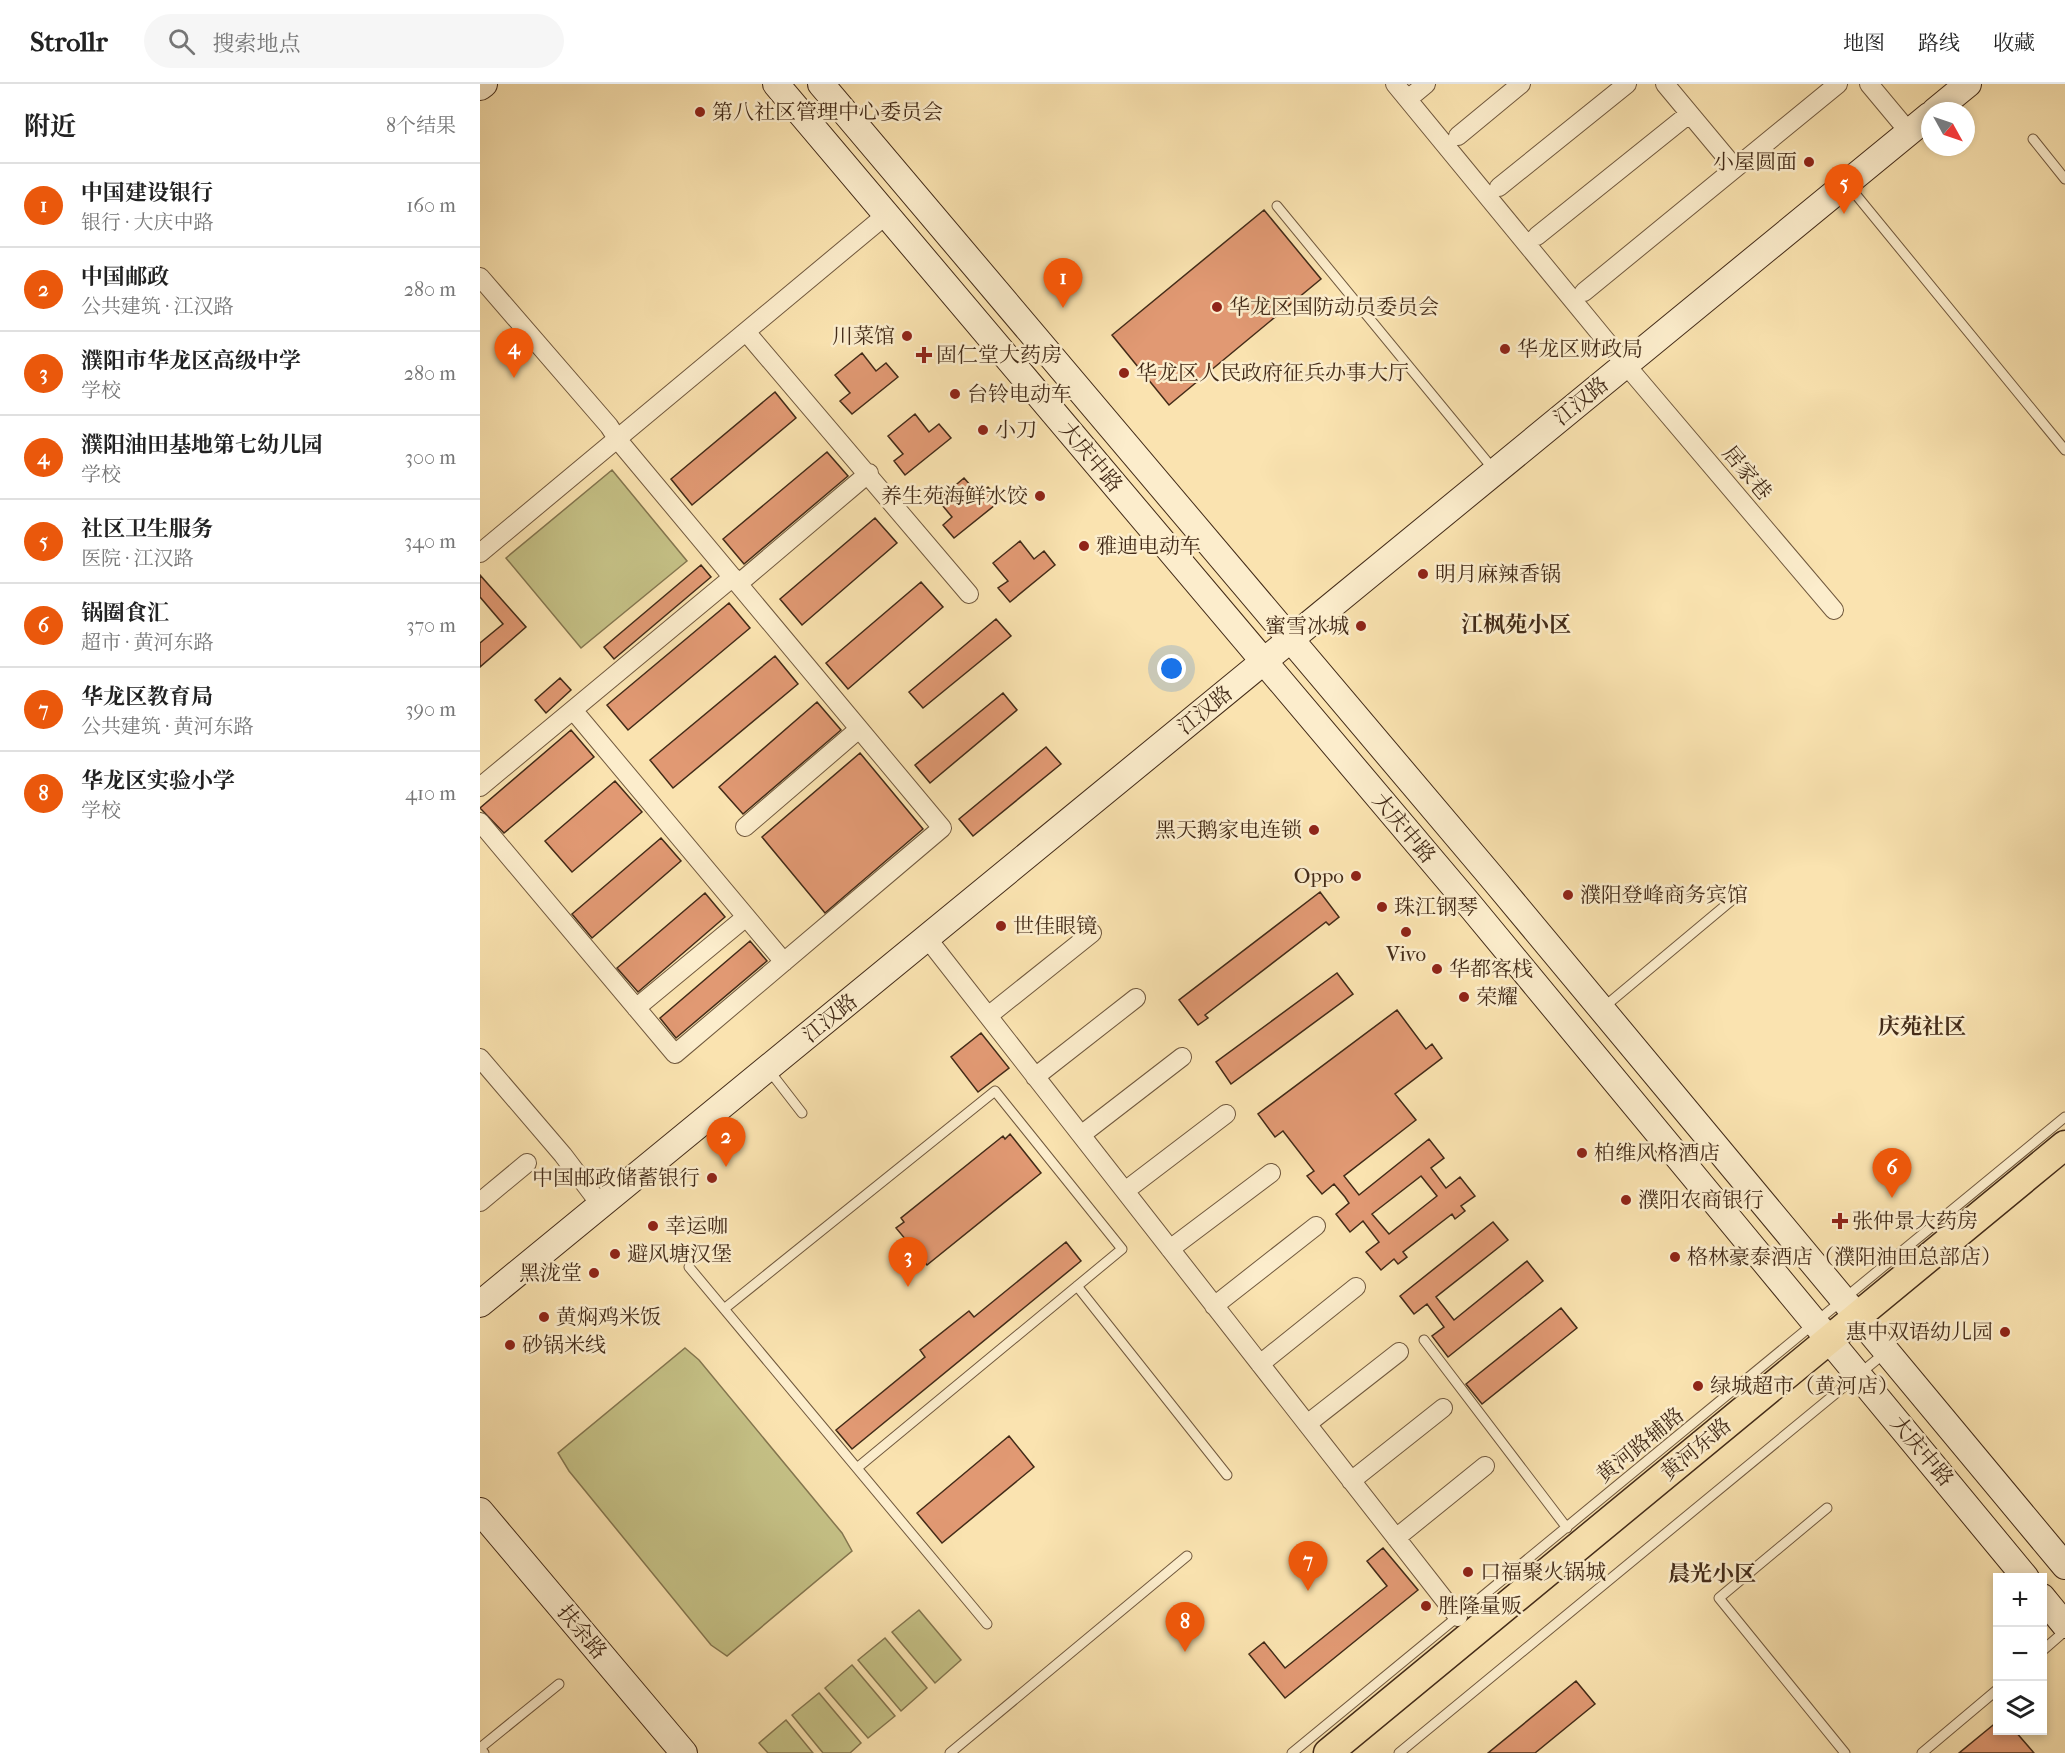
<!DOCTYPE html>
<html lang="zh">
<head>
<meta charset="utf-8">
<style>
	:root { --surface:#fff; --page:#f6f6f6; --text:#222; --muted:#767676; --line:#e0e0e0; --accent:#ea580c }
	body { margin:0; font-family:"IM FELL French Canon","Noto Serif SC",serif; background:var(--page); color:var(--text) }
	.controls { position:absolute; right:18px; bottom:18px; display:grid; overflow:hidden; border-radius:0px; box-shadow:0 3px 9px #0003 }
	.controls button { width:54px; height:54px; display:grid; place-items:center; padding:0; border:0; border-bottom:2px solid var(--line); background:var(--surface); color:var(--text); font:30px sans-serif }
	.compass { position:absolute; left:1441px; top:18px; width:54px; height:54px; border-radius:50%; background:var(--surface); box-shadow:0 3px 9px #0003; rotate:130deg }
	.you { position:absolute; left:692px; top:585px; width:21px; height:21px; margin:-15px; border:4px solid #fff; border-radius:50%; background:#1a73e8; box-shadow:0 0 0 9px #1a73e833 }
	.badge { display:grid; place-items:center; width:39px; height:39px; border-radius:50%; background:var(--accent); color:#fff; font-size:20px; font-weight:700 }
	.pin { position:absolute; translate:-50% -50px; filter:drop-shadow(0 2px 3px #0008) }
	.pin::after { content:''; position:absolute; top:32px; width:21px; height:18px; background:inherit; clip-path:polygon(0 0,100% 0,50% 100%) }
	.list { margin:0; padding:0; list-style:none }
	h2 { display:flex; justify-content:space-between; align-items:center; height:78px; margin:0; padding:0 24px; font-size:26px }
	h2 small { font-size:20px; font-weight:400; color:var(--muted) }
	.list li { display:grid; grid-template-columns:39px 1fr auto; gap:18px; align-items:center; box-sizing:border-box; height:84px; padding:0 24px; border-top:2px solid var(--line) }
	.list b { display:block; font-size:22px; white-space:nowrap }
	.list p { margin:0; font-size:20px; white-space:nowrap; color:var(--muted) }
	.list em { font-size:20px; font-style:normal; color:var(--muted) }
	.icon { flex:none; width:33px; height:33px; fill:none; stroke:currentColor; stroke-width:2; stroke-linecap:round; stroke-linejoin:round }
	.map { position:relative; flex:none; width:1585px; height:1669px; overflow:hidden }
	header { display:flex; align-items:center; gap:36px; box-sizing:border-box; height:84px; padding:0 30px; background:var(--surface); border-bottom:2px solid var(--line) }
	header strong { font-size:28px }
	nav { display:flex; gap:33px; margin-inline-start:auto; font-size:21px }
	.search { width:420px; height:54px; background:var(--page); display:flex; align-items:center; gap:15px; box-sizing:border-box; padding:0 21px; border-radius:33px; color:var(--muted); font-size:22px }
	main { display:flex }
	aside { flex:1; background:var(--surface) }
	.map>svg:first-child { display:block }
</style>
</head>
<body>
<header>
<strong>Strollr</strong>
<div class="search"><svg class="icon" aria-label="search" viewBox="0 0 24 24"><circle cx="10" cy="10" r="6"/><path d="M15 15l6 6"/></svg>搜索地点</div>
<nav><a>地图</a><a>路线</a><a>收藏</a></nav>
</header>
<main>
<aside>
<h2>附近<small>8个结果</small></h2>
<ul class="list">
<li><span class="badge">1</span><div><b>中国建设银行</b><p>银行 · 大庆中路</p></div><em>160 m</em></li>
<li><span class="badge">2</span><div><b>中国邮政</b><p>公共建筑 · 江汉路</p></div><em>280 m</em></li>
<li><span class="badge">3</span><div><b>濮阳市华龙区高级中学</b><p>学校</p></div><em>280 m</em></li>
<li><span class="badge">4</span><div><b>濮阳油田基地第七幼儿园</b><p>学校</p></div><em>300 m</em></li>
<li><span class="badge">5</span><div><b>社区卫生服务</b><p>医院 · 江汉路</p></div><em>340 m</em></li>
<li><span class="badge">6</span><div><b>锅圈食汇</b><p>超市 · 黄河东路</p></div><em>370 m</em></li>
<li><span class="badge">7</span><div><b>华龙区教育局</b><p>公共建筑 · 黄河东路</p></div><em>390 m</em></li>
<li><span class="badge">8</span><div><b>华龙区实验小学</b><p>学校</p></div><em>410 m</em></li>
</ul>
</aside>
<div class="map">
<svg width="1585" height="1669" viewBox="0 0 1585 1669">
	<rect width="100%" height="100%" fill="#fae3b0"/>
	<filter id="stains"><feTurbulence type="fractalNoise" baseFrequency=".00333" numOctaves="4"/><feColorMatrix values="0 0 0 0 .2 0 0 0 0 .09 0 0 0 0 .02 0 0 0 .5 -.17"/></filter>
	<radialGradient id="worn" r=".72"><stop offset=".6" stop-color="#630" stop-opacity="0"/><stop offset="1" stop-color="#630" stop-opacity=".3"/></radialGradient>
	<path fill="#c5c186" stroke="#84764f" stroke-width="1.5" d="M 132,386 L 207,477 L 101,564 L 26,474 Z
		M 205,1264 L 219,1276 L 362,1449 L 372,1467 L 247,1572 L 231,1561 L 89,1387 L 78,1369 Z
		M 439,1526 L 481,1576 L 455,1599 L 412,1548 Z
		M 405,1554 L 447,1604 L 421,1627 L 378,1576 Z
		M 372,1581 L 415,1632 L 388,1654 L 345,1604 Z
		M 339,1609 L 381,1659 L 370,1669 L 343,1669 L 312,1631 Z
		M 306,1636 L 333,1669 L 288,1669 L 279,1659 Z"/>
	<path fill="#e19973" stroke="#432b18" stroke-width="1.5" fill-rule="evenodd" d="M 784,126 L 841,195 L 689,321 L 632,251 Z
		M 382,269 L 396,287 L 406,279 L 418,293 L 372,330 L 360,317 L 370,309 L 355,291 Z
		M 295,308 L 316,334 L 212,421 L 191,395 Z
		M 435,330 L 449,348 L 459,340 L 471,354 L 425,391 L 414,377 L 423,370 L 408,352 Z
		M 347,368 L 368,392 L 264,480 L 243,455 Z
		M 484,394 L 499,411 L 508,403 L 520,417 L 474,454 L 463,441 L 472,433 L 458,416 Z
		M 395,434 L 417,459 L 322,541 L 300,515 Z
		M 540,457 L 554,475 L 564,467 L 575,481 L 530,518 L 518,504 L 528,497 L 513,479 Z
		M 221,481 L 231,493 L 134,575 L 124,563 Z
		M 0,491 L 46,543 L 0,583 L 0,559 L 23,540 L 0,513 Z
		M 441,498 L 463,523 L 368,605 L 346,579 Z
		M 249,519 L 270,544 L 148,646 L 127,621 Z
		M 516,535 L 531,552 L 443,624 L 429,608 Z
		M 295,572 L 318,600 L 193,704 L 170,676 Z
		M 80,594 L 91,606 L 66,629 L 55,616 Z
		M 523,609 L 537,626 L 450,699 L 435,681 Z
		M 337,618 L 361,646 L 263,730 L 239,703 Z
		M 91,646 L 114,673 L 24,749 L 0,724 Z
		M 566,663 L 581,680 L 493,752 L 479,735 Z
		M 380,669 L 443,745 L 345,829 L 282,753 Z
		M 135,697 L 162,728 L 92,788 L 65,757 Z
		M 181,754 L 201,777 L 112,854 L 92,830 Z
		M 840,808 L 859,833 L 849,841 L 846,838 L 725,931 L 728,934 L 718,941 L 699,916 Z
		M 225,809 L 245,833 L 158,908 L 137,884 Z
		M 270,857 L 287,877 L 196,954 L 180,934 Z
		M 857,889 L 873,910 L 751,1000 L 736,978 Z
		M 917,926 L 946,965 L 952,960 L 962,974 L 915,1010 L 936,1036 L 864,1092 L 879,1111 L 949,1055 L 964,1074 L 951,1084 L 966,1104 L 980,1093 L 995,1112 L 981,1122 L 985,1127 L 975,1135 L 972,1130 L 923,1168 L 927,1173 L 918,1180 L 914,1175 L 901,1186 L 886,1168 L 899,1158 L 883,1137 L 870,1148 L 856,1130 L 869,1119 L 865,1113 L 854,1100 L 842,1110 L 827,1092 L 834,1087 L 803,1047 L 795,1053 L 778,1030 ZM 941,1092 L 957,1112 L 909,1150 L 892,1130 Z
		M 501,949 L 529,984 L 498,1008 L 471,973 Z
		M 530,1050 L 561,1089 L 447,1181 L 416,1144 L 424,1138 L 421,1134 L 523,1052 L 525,1055 Z
		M 1013,1138 L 1028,1156 L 956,1213 L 974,1236 L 1047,1177 L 1063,1197 L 968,1273 L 952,1252 L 964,1243 L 947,1220 L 934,1230 L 920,1212 Z
		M 586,1158 L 601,1177 L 372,1365 L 356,1346 L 445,1273 L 440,1266 L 489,1227 L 494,1233 Z
		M 1081,1224 L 1097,1244 L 1002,1320 L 986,1300 Z
		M 529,1352 L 554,1383 L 462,1459 L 437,1429 Z
		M 903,1464 L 938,1506 L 805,1614 L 769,1570 L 784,1558 L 805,1584 L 907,1502 L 887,1477 Z
		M 1096,1597 L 1115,1620 L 1055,1669 L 1008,1669 Z
		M 1518,1637 L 1518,1647 L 1535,1647 L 1554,1669 L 1479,1669 Z"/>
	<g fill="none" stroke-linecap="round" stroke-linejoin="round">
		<g stroke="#71593e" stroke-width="11">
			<path id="lane" d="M 1553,55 L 1585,95
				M 1368,101 L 1585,366
				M 797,122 L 1014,386
				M 1124,923 L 1258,811
				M 288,985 L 322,1029
				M 209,1183 L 507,1540
				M 597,1202 L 747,1391
				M 244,1225 L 515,1007 L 642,1165 L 377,1384
				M 944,1256 L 1087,1444
				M 1347,1424 L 1239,1514 L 1365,1669
				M 1562,1567 L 1585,1547
				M 4,1669 L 0,1664 L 79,1600
				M 470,1669 L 707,1472
				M 812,1669 L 1585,1033
				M 919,1669 L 1406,1268
				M 1442,1669 L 1518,1605"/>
		</g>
		<g stroke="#71593e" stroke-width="20">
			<path id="street" d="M 915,0 L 1146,281 L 1354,526
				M 1185,0 L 1255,84
				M 1389,0 L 1429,48
				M 928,15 L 946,0
				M 978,52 L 1041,0
				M 1019,103 L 1147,0
				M 1057,152 L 1209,30
				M 0,193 L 129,342 L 138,356 L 462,744 L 195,970 L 0,738
				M 1104,208 L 1358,0
				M 267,249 L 489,510
				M 0,469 L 406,131
				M 258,500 L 389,389
				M 93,626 L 304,878
				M 0,703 L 253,493
				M 265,743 L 379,645
				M 447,854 L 978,1533
				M 156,924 L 266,833
				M 508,932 L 612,849
				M 0,974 L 83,1071 L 120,1120
				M 555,993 L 656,914
				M 601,1051 L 702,973
				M 645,1107 L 746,1030
				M 0,1118 L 47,1079
				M 690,1165 L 791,1089
				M 734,1222 L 836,1142
				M 780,1280 L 876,1203
				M 827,1340 L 919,1268
				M 871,1397 L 963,1324
				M 916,1454 L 1005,1382"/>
		</g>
		<g stroke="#432b18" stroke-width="28">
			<path id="secondary" d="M 296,0 L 988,819 L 1546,1494
				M 341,0 L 1015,797 L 1585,1482
				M 0,3 L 4,0
				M 1455,27 L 1488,0
				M 0,1220 L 1450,31
				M 0,1427 L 204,1669
				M 1562,1513 L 1585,1541"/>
		</g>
		<g stroke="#432b18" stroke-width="31">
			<path id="primary" d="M 848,1669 L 1585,1061"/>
		</g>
		<use href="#lane" stroke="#fcedcc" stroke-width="9"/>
		<use href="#street" stroke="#fcedcc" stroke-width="18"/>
		<use href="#secondary" stroke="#fcedcc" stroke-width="26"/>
		<use href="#primary" stroke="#fae3b0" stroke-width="28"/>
	</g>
	<g fill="#8f2418" stroke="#fcedcc" stroke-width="2">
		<circle cx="220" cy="28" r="6"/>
		<circle cx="1329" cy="78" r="6"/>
		<circle cx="737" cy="223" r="6"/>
		<circle cx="427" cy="252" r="6"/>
		<circle cx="1025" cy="265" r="6"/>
		<path d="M441 262h6v6h6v6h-6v6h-6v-6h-6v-6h6z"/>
		<circle cx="644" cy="289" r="6"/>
		<circle cx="475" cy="310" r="6"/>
		<circle cx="503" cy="346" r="6"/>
		<circle cx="560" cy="412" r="6"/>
		<circle cx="604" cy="462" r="6"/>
		<circle cx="943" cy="490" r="6"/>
		<circle cx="881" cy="542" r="6"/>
		<circle cx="834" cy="746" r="6"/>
		<circle cx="876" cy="792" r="6"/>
		<circle cx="1088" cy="811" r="6"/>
		<circle cx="902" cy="823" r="6"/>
		<circle cx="521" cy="842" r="6"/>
		<circle cx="926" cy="848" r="6"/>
		<circle cx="957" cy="885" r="6"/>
		<circle cx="984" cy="913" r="6"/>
		<circle cx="1102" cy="1069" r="6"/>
		<circle cx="232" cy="1094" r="6"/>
		<circle cx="1146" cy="1116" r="6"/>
		<path d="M1357 1128h6v6h6v6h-6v6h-6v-6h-6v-6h6z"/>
		<circle cx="173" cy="1142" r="6"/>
		<circle cx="135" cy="1170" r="6"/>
		<circle cx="1195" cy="1173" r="6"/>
		<circle cx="114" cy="1189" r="6"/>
		<circle cx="64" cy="1233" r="6"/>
		<circle cx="1525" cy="1248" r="6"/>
		<circle cx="30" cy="1261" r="6"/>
		<circle cx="1218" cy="1302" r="6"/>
		<circle cx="988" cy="1488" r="6"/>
		<circle cx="946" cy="1522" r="6"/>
	</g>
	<g text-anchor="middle" stroke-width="5" stroke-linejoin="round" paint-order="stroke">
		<g font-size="21" fill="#432b18" stroke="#fcedcc" text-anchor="start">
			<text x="232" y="35">第八社区管理中心委员会</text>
			<text x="1317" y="85" text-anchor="end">小屋圆面</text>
			<text x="749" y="230">华龙区国防动员委员会</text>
			<text x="415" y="259" text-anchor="end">川菜馆</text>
			<text x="1037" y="272">华龙区财政局</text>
			<text x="456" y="278">固仁堂大药房</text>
			<text x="656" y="296">华龙区人民政府征兵办事大厅</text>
			<text x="487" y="317">台铃电动车</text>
			<text x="515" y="353">小刀</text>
			<text x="548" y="419" text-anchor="end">养生苑海鲜水饺</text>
			<text x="616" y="469">雅迪电动车</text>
			<text x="955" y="497">明月麻辣香锅</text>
			<text x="869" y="549" text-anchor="end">蜜雪冰城</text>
			<text x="822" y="753" text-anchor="end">黑天鹅家电连锁</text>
			<text x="864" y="799" text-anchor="end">Oppo</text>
			<text x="1100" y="818">濮阳登峰商务宾馆</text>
			<text x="914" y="830">珠江钢琴</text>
			<text x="533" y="849">世佳眼镜</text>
			<text x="926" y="877" text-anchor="middle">Vivo</text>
			<text x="969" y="892">华都客栈</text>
			<text x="996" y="920">荣耀</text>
			<text x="1114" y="1076">柏维风格酒店</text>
			<text x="220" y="1101" text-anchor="end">中国邮政储蓄银行</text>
			<text x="1158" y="1123">濮阳农商银行</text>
			<text x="1372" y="1144">张仲景大药房</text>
			<text x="185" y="1149">幸运咖</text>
			<text x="147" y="1177">避风塘汉堡</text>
			<text x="1207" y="1180">格林豪泰酒店（濮阳油田总部店）</text>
			<text x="102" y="1196" text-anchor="end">黑泷堂</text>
			<text x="76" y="1240">黄焖鸡米饭</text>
			<text x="1513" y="1255" text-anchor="end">惠中双语幼儿园</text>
			<text x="42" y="1268">砂锅米线</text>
			<text x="1230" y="1309">绿城超市（黄河店）</text>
			<text x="1000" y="1495">口福聚火锅城</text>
			<text x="958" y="1529">胜隆量贩</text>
		</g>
		<g font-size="21" fill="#432b18" stroke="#fcedcc">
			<text transform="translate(1101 317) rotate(-39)" y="7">江汉路</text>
			<text transform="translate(611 373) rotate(50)" y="7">大庆中路</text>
			<text transform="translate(1267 389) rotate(50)" y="7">居家巷</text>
			<text transform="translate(725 626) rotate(-39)" y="7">江汉路</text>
			<text transform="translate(924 744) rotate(50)" y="7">大庆中路</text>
			<text transform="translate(350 934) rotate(-39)" y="7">江汉路</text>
			<text transform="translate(1160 1361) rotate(-39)" y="7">黄河路辅路</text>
			<text transform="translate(1216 1365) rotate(-40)" y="7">黄河东路</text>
			<text transform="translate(1442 1367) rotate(50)" y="7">大庆中路</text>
			<text transform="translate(102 1548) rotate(50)" y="7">扶余路</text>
		</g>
		<g font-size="22" font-weight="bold" fill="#432b18" stroke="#fcedcc">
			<text x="1036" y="548">江枫苑小区</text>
			<text x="1442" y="950">庆苑社区</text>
			<text x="1232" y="1497">晨光小区</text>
		</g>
	</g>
	<rect width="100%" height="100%" filter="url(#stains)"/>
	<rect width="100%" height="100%" fill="url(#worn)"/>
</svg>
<div class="controls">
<button>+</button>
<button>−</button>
<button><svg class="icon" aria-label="layers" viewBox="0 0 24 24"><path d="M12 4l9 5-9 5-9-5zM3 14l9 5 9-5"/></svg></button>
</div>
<svg class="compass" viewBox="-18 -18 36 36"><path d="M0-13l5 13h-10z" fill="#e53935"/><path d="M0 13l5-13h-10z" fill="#767676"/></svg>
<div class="you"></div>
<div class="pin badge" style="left:583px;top:224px">1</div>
<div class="pin badge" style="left:246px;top:1083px">2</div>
<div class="pin badge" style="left:428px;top:1203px">3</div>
<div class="pin badge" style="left:34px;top:294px">4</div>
<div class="pin badge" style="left:1364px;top:130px">5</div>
<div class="pin badge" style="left:1412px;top:1114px">6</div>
<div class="pin badge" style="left:828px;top:1507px">7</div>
<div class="pin badge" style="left:705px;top:1568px">8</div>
</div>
</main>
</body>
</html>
